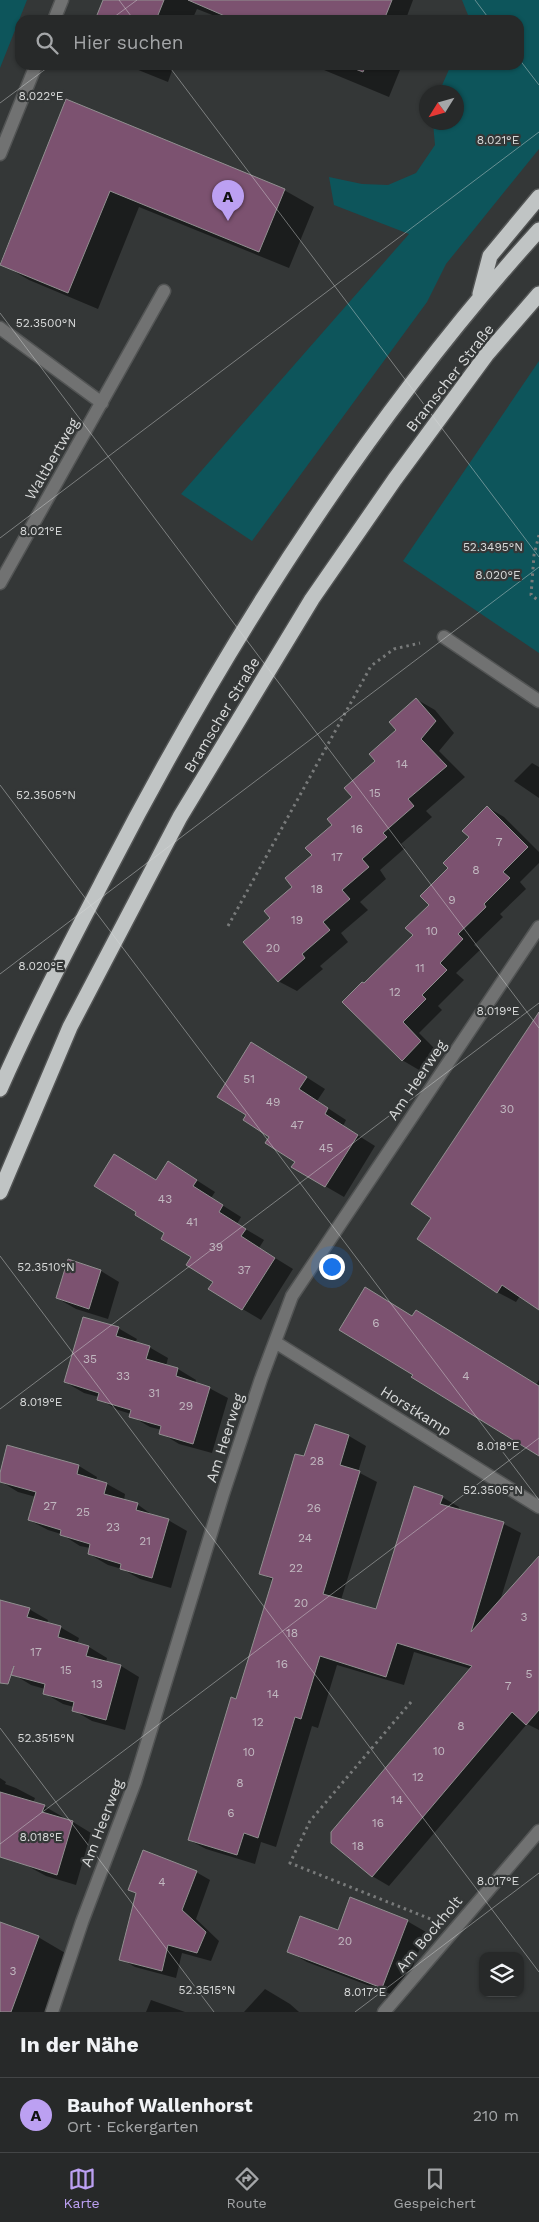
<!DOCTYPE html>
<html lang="de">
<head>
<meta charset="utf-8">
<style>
	:root { --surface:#272929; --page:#2f3131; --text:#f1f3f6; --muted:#a4a6a8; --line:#434546; --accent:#bca0f2 }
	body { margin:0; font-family:"Work Sans",sans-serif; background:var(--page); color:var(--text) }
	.controls { position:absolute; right:15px; bottom:15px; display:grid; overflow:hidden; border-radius:10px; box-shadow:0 1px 4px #0004 }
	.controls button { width:45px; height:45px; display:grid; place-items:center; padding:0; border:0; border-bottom:1px solid var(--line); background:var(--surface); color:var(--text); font:25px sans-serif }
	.compass { position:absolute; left:419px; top:85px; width:45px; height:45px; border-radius:50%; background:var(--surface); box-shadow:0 1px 4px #0004; rotate:233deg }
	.you { position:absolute; left:331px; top:1266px; width:18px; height:18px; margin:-12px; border:4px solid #fff; border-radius:50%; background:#1a73e8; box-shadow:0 0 0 8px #1a73e833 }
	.badge { display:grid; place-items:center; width:32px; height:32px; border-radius:50%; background:var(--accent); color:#111; font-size:16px; font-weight:700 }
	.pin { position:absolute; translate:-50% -41px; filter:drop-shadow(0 1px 2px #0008) }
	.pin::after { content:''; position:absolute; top:26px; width:18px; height:15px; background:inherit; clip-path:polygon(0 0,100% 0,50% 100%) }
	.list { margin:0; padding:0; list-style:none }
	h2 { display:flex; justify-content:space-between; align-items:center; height:65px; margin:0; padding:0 20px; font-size:21px }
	h2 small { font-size:16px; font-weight:400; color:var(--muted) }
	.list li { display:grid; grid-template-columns:32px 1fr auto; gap:15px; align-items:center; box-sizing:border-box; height:75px; padding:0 20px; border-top:1px solid var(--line) }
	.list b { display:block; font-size:19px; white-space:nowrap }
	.list p { margin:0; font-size:16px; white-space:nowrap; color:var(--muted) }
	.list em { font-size:16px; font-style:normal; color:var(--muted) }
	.icon { flex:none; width:28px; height:28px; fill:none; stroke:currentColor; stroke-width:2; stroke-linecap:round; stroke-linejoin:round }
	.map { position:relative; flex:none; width:539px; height:2012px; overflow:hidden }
	.search { position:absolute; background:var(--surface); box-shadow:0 1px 4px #0004; left:15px; right:15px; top:15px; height:55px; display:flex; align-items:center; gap:12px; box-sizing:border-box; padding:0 18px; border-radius:15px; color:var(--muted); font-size:19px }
	.sheet { height:140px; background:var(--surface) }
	nav { display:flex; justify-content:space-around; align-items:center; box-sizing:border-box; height:70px; border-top:1px solid var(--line); background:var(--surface); font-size:14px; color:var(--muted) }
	nav a { display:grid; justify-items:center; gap:2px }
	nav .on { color:var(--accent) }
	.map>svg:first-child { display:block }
</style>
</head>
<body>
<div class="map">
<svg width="539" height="2012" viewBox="0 0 539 2012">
	<rect width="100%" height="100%" fill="#343737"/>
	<path fill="#0d555b" d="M 0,0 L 27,0 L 0,68 Z
		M 462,0 L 539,0 L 539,149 L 446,264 L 427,302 L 252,541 L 181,494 L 409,234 L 334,205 L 329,177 L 362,184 L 388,185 L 416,173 L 435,145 L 433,123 L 456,122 L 456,92 L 439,92 L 451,65 L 519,65 L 519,20 L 470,20 Z
		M 539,361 L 539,653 L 403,561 Z"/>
	<path fill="#0007" d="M 104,0 L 413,0 L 407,16 L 413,20 L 225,20 L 197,9 L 192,20 L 96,20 Z
		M 126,65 L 174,65 L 168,82 Z
		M 312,65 L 402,65 L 389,97 Z
		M 67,101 L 284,190 L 314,207 L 289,268 L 139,207 L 98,309 L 29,280 L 0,263 Z
		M 416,699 L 435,710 L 454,733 L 439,751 L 465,777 L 426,811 L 432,817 L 401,844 L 405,848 L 380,870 L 386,879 L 360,902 L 368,910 L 341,933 L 348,942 L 320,966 L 323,969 L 297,991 L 278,981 L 272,918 L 398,730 Z
		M 532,763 L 539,767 L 539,798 L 514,781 Z
		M 487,807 L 504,817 L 539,852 L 539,863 L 520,882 L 526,889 L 500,914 L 503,917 L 474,945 L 480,950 L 456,973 L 464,980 L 438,1006 L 442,1010 L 419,1033 L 438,1052 L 419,1070 L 402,1060 L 365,984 L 414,935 L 450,868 L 471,837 Z
		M 539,1016 L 539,1308 L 520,1296 L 516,1302 L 497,1292 L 433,1217 Z
		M 270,1054 L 325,1089 L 317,1101 L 346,1120 L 343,1126 L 375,1146 L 344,1197 L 325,1186 L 271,1136 Z
		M 187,1174 L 215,1192 L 211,1198 L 241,1217 L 237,1224 L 264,1240 L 259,1248 L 293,1269 L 261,1320 L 209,1289 L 214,1281 L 166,1232 L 157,1181 Z
		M 69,1261 L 101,1271 L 119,1282 L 108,1319 L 76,1309 L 57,1298 Z
		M 118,1328 L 137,1339 L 135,1343 L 149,1347 L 168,1358 L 166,1366 L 178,1369 L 196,1380 L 195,1384 L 209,1388 L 228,1398 L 212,1453 L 179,1444 L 161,1433 L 162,1430 L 150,1427 L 131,1416 L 131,1414 L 118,1410 L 99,1399 L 99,1397 L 84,1393 L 65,1382 Z
		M 414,1374 L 536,1385 L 539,1380 L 539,1456 Z
		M 349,1436 L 366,1446 L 358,1472 L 377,1482 L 341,1600 L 377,1611 L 442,1497 L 459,1507 L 458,1510 L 504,1524 L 521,1533 L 500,1601 L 539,1558 L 539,1730 L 527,1724 L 389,1886 L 372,1876 L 471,1669 L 414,1652 L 404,1685 L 337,1665 L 318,1728 L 312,1726 L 276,1847 L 261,1842 L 255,1864 L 206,1849 L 189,1840 L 237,1701 L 274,1581 L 260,1573 L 305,1458 Z
		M 8,1447 L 79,1466 L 97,1477 L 96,1481 L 107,1484 L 125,1494 L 124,1500 L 137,1504 L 155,1517 L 168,1520 L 187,1531 L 171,1588 L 140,1579 L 122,1569 L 108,1565 L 89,1554 L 90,1548 L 80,1546 L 61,1534 L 48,1530 L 29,1520 L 36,1497 L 18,1492 L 0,1481 Z
		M 0,1601 L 29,1609 L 48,1620 L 47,1623 L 60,1627 L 79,1638 L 77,1644 L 89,1647 L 107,1658 L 106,1662 L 121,1666 L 139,1677 L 125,1730 L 92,1721 L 73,1710 L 74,1707 L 63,1704 L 44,1693 L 45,1689 L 31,1685 L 13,1674 L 14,1671 L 0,1666 Z
		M 0,1778 L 6,1782 L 5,1784 L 16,1788 L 35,1798 L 33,1803 L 44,1806 L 63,1817 L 62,1819 L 73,1822 L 91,1833 L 76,1885 L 46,1876 L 0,1851 Z
		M 196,1872 L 210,1880 L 196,1919 L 219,1941 L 211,1961 L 182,1953 L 176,1978 L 135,1967 L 121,1959 L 137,1894 L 129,1890 Z
		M 407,1921 L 426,1932 L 401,1998 L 307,1962 L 288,1951 L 338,1931 Z
		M 0,1923 L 38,1937 L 72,1957 L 52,2012 L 0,2012 Z
		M 265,1989 L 290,2004 L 299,2012 L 244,2012 Z
		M 151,2000 L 185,2012 L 146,2012 Z"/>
	<path fill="#7c5270" stroke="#918f90" d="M 103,0 L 164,0 L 156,20 L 95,20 Z
		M 188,0 L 392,0 L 384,20 L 234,20 Z
		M 345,65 L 366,65 L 363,72 Z
		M 66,99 L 285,189 L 259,252 L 110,191 L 68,293 L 0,265 Z
		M 416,698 L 436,721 L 421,739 L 447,766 L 408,799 L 414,806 L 383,833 L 387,837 L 362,859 L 369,867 L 342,890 L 350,899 L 323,922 L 330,930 L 302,954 L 305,958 L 278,982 L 243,942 L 270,918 L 264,911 L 292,887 L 285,878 L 312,855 L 305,848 L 332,825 L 327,819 L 352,797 L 344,788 L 375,761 L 369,754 L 396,730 L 389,722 Z
		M 487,806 L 528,847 L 503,872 L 510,878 L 484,904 L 486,907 L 458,934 L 463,939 L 440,963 L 447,970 L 422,995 L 426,999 L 403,1022 L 421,1041 L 402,1061 L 342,1002 L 362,982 L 364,983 L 413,935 L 405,928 L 429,905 L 420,896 L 448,868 L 443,863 L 469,837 L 462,831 Z
		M 539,1012 L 539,1310 L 502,1285 L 497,1293 L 417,1239 L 431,1218 L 411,1204 Z
		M 251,1042 L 307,1077 L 299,1089 L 328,1108 L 325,1114 L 358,1135 L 325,1187 L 291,1167 L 295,1162 L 265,1143 L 269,1137 L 243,1120 L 246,1115 L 217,1097 Z
		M 114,1154 L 156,1180 L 168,1161 L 197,1180 L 193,1186 L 223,1205 L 219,1212 L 246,1229 L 241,1236 L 275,1258 L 242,1310 L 208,1289 L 213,1282 L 186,1265 L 191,1257 L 161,1239 L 164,1233 L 135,1215 L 136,1212 L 94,1186 Z
		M 68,1259 L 101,1270 L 89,1309 L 56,1298 Z
		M 365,1287 L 412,1316 L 416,1310 L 539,1386 L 539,1456 L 411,1377 L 413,1375 L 339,1330 Z
		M 83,1317 L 119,1327 L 116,1336 L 150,1346 L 146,1359 L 178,1368 L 176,1376 L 210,1387 L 193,1444 L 159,1434 L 161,1426 L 129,1417 L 131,1410 L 97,1400 L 99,1393 L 64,1382 Z
		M 315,1424 L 349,1435 L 340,1465 L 360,1471 L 323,1594 L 376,1609 L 414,1486 L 443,1496 L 440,1504 L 504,1522 L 471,1632 L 539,1556 L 539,1710 L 526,1725 L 512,1712 L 372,1877 L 331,1843 L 331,1832 L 472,1666 L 397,1643 L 386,1677 L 320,1656 L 301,1719 L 295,1717 L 258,1838 L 244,1833 L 237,1855 L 188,1840 L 231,1697 L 236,1699 L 273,1578 L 259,1574 L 295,1454 L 304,1456 Z
		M 7,1445 L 79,1465 L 77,1474 L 107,1483 L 104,1494 L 138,1503 L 136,1510 L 169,1519 L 152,1578 L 120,1569 L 121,1564 L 88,1554 L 90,1544 L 60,1535 L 61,1530 L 28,1520 L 36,1492 L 0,1482 L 0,1473 Z
		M 0,1600 L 30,1608 L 27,1617 L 61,1626 L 58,1637 L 89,1646 L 86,1656 L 121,1665 L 106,1720 L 72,1711 L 74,1702 L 43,1694 L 45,1684 L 11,1675 L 14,1666 L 8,1684 L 0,1683 Z
		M 0,1792 L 45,1805 L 42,1812 L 73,1821 L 57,1875 L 0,1857 Z
		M 143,1850 L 197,1871 L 182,1910 L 206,1932 L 197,1953 L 168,1945 L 162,1971 L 119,1960 L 136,1893 L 128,1890 Z
		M 350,1897 L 408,1920 L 382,1988 L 287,1952 L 300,1916 L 338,1930 Z
		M 0,1922 L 39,1936 L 11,2012 L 0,2012 Z"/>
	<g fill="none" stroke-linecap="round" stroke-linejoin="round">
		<g stroke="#525454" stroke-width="15">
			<path id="minor" d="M 54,20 L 62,0
				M 0,154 L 36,65
				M 0,328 L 102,403
				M 0,583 L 164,291
				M 444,637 L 539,701
				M 275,1342 L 539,1507
				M 52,2012 L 82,1922 L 135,1782 L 223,1494 L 261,1379 L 292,1296 L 539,927
				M 384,2012 L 539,1831"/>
		</g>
		<g stroke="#525454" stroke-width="18">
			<path id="highway" d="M 480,294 L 490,256 L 539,197
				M 0,1089 C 33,1014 71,942 109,869 C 227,641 366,421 539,230
				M 0,1192 L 70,1027 L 180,817 L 312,599 L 395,479 L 487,354 L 539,294"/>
		</g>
		<path stroke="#787a7a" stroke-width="3" stroke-dasharray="2.5 4" stroke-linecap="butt" d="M 539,535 L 534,555 L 531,595 L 539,601
			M 228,926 L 371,666 L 394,649 L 420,643
			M 411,1702 L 310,1821 L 290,1863 L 433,1920"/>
		<use href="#minor" stroke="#717272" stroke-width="12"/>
		<use href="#highway" stroke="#c0c4c4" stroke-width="15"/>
	</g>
	<path fill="none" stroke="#d8dada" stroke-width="1" stroke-opacity="0.45" d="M 119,0 L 134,20M 475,0 L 490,20M 110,20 L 137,0M 519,59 L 539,85M 168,65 L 539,557M 0,103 L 51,65M 0,313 L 539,1028M 0,538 L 539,132M 0,785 L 539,1500M 0,974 L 539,567M 0,1256 L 539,1972M 0,1409 L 539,1003M 0,1728 L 214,2012M 0,1844 L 539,1438M 355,2012 L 539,1873"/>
	<g text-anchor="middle" stroke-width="4.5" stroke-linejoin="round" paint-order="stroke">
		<g font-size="12" fill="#c1b8c0">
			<text x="402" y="768">14</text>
			<text x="375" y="797">15</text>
			<text x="357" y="833">16</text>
			<text x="499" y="846">7</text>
			<text x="337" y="861">17</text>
			<text x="476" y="874">8</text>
			<text x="317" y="893">18</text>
			<text x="452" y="904">9</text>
			<text x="297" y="924">19</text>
			<text x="432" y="935">10</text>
			<text x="273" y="952">20</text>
			<text x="420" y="972">11</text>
			<text x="395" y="996">12</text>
			<text x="249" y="1083">51</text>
			<text x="273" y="1106">49</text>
			<text x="507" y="1113">30</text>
			<text x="297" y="1129">47</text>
			<text x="326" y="1152">45</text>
			<text x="165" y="1203">43</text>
			<text x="192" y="1226">41</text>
			<text x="216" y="1251">39</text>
			<text x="244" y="1274">37</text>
			<text x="376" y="1327">6</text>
			<text x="90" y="1363">35</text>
			<text x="123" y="1380">33</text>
			<text x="466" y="1380">4</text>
			<text x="154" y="1397">31</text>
			<text x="186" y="1410">29</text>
			<text x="317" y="1465">28</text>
			<text x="50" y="1510">27</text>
			<text x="314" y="1512">26</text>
			<text x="83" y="1516">25</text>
			<text x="113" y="1531">23</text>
			<text x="305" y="1542">24</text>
			<text x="145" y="1545">21</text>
			<text x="296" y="1572">22</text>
			<text x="301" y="1607">20</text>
			<text x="524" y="1621">3</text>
			<text x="292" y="1637">18</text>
			<text x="36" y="1656">17</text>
			<text x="282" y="1668">16</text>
			<text x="66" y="1674">15</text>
			<text x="529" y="1678">5</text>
			<text x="97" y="1688">13</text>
			<text x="508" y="1690">7</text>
			<text x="273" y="1698">14</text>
			<text x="258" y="1726">12</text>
			<text x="461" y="1730">8</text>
			<text x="439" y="1755">10</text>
			<text x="249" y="1756">10</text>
			<text x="418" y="1781">12</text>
			<text x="240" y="1787">8</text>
			<text x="397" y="1804">14</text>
			<text x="231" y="1817">6</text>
			<text x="378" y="1827">16</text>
			<text x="358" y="1850">18</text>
			<text x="162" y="1886">4</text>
			<text x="345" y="1945">20</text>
			<text x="13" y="1975">3</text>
		</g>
		<g font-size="15" fill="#d8dada" stroke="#343737">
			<text transform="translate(450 378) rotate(-52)" y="5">Bramscher Straße</text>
			<text transform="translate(52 459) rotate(-60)" y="5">Waltbertweg</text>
			<text transform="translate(222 715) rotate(-59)" y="5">Bramscher Straße</text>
			<text transform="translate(417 1080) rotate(-56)" y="5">Am Heerweg</text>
			<text transform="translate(416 1411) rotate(32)" y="5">Horstkamp</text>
			<text transform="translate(225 1438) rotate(-72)" y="5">Am Heerweg</text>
			<text transform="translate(102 1823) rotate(-69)" y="5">Am Heerweg</text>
			<text transform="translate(429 1934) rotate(-50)" y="5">Am Bockholt</text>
		</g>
	</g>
	<g font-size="12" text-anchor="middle" fill="#d8dada" stroke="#343737" stroke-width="4.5" stroke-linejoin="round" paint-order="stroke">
		<text x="41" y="100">8.022°E</text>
		<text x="498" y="144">8.021°E</text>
		<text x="46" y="327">52.3500°N</text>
		<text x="41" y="535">8.021°E</text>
		<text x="493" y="551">52.3495°N</text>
		<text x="498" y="579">8.020°E</text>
		<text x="46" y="799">52.3505°N</text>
		<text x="41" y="970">8.020°E</text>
		<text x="498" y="1015">8.019°E</text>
		<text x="46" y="1271">52.3510°N</text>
		<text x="41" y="1406">8.019°E</text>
		<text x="498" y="1450">8.018°E</text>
		<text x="493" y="1494">52.3505°N</text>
		<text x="46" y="1742">52.3515°N</text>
		<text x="41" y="1841">8.018°E</text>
		<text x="498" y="1885">8.017°E</text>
		<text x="207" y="1994">52.3515°N</text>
		<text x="365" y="1996">8.017°E</text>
	</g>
</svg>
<div class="controls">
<button><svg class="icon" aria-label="layers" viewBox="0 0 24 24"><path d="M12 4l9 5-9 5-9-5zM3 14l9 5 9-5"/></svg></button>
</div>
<svg class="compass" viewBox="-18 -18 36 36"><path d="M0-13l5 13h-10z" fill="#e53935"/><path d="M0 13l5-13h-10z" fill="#a4a6a8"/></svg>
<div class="you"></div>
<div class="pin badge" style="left:228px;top:221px">A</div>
<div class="search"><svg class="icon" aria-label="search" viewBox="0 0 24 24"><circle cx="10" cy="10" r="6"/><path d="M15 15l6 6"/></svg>Hier suchen</div>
</div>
<section class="sheet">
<h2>In der Nähe<small></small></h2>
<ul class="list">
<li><span class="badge">A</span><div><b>Bauhof Wallenhorst</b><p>Ort · Eckergarten</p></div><em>210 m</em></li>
</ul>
</section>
<nav>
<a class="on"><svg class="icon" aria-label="map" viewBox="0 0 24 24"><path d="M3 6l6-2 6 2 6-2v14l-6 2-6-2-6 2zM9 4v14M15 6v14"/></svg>Karte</a>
<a><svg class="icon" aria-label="directions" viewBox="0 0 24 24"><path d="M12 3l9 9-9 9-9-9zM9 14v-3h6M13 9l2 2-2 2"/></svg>Route</a>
<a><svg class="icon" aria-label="saved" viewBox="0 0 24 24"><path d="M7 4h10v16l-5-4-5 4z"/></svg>Gespeichert</a>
</nav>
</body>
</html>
